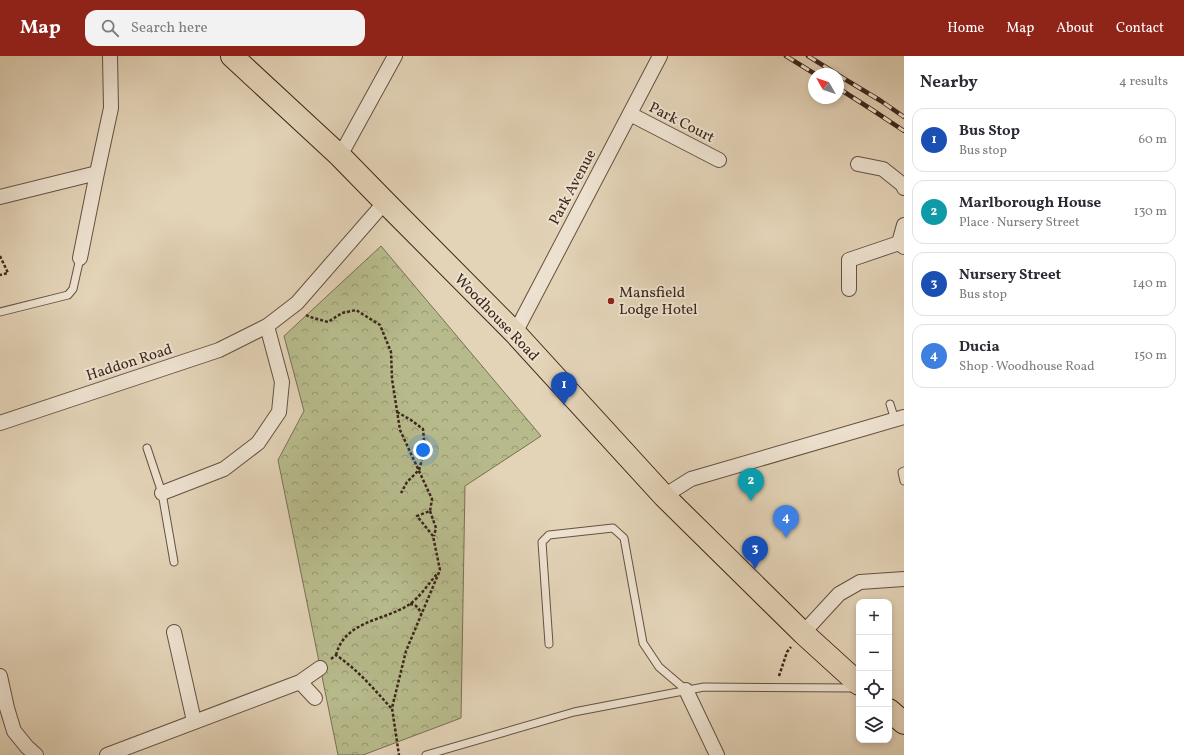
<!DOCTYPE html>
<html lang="en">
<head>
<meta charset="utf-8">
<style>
	:root { --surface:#fff; --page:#f2f2f3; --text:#2b2b33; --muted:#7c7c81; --line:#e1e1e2; --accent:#8f2418 }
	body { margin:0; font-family:Vollkorn,serif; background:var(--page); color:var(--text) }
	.controls { position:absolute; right:12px; bottom:12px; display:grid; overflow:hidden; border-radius:8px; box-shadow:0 2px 6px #0003 }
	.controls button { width:36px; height:36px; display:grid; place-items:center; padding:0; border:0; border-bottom:1px solid var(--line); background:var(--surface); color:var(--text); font:20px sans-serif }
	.compass { position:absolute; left:808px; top:12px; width:36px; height:36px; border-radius:50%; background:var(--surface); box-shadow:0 2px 6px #0003; rotate:310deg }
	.you { position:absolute; left:423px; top:394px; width:14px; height:14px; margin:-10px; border:3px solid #fff; border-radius:50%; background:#1a73e8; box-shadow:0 0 0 6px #1a73e833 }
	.badge { display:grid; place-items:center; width:26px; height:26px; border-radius:50%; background:var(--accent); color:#fff; font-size:13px; font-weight:700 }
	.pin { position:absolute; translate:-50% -33px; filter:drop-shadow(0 1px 2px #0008) }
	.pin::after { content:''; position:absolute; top:21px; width:14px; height:12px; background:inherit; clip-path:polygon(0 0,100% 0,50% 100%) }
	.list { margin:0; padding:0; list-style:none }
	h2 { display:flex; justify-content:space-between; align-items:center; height:52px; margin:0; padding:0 16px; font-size:17px }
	h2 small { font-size:13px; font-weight:400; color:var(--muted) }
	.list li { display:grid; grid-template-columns:26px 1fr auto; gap:12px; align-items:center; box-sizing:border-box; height:64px; margin:0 8px 8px; padding:0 8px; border:1px solid var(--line); border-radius:12px }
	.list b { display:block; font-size:15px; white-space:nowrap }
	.list p { margin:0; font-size:13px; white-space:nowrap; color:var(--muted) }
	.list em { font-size:13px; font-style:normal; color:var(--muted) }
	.icon { flex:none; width:22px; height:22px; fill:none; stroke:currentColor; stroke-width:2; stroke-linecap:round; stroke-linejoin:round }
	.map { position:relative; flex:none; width:904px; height:699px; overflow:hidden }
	header { display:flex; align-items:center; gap:24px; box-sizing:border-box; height:56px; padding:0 20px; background:var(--accent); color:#fff }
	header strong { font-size:19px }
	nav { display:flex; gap:22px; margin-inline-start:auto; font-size:14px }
	.search { width:280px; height:36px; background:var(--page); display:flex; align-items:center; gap:10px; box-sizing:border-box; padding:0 14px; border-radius:12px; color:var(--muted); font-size:15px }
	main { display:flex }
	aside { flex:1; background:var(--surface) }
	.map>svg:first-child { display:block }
</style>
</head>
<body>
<header>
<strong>Map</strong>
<div class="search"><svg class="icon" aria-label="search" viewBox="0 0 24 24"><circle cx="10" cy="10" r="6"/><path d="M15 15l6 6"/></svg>Search here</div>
<nav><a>Home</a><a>Map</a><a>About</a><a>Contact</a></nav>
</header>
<main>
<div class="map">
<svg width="904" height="699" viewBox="0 0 904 699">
	<defs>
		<pattern id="park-crowns" width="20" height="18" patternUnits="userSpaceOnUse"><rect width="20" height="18" fill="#b7bb8c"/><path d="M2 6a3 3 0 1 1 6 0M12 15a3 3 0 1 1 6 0" fill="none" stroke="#969872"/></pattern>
	</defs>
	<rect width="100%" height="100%" fill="#e3d3b7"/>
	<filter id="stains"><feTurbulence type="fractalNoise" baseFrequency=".005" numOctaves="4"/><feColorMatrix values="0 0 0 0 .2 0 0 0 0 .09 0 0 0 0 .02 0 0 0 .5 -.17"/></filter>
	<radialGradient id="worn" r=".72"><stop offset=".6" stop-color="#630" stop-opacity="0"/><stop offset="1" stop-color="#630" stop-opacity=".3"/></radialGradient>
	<path fill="url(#park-crowns)" stroke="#7a7054" d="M 381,190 L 541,380 L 465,430 L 461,662 L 363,699 L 338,699 L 278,404 L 304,355 L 284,280 Z"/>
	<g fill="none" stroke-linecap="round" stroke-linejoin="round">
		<g stroke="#665142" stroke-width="9">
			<path id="lane" d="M 0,256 L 68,239 L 73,233 L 80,202
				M 890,348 L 895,364
				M 147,392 L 162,437 L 174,506
				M 904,415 L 902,416 L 904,425
				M 549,588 L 542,486 L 549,479 L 613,472 L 624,482 L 643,587 L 659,611 L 686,634
				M 426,699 L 574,656 L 704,631 L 857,632"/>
		</g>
		<g stroke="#665142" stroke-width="16">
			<path id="street" d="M 630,58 L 719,104
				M 340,100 L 395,0
				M 858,108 L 883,113 L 903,129 L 904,132
				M 0,141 L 97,117 L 111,52 L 110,0
				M 899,187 L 904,169
				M 80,202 L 97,117
				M 849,233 L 849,204 L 899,187 L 904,191
				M 515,277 L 660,0
				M 0,367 L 219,294 L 267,270 L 297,247 L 385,146
				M 162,437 L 224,413 L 258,387 L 279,356 L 282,326 L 267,270
				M 664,440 L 691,423 L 904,361
				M 174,576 L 194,665
				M 803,577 L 839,538 L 860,526 L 904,523
				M 0,620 L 7,652 L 14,675 L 27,691 L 36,699
				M 300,626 L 315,642
				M 686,634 L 717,699
				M 107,699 L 300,626 L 320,612"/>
		</g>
		<g stroke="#3d261b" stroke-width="24">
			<path id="highway" d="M 232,0 L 340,100 L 385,146 L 515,277 L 664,440 L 803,577 L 859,628
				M 889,654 L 904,667"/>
		</g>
		<path stroke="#3d261b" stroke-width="2.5" stroke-dasharray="3 2" stroke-linecap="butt" d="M 0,200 L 8,217 L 0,219
			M 306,259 L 310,261 L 328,266 L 342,257 L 356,254 L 380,269 L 391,296 L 392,323 L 400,374 L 432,443 L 430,455 L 417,460 L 433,480 L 440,514 L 406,595 L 392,652 L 399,699
			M 397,356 L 411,364 L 423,373 L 425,393 L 419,414 L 407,426 L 401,437
			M 430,455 L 436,472 L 434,480
			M 410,548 C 417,549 419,552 421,558
			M 336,599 C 345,564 385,565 410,548 C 420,541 429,527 437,518
			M 331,603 L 336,599 C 358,614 374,633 391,652
			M 779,620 L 787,596 L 791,591"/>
		<use href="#lane" stroke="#ede2d0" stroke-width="7"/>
		<use href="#street" stroke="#ede2d0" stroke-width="14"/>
		<use href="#highway" stroke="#e3d3b7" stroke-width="22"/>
		<g stroke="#3d261b" stroke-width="4.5">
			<path id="rail" d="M 786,0 L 815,18
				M 808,0 L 837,18
				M 838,19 L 881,45 L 904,61
				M 838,32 L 874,55 L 904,75"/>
		</g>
		<use href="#rail" stroke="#ede2d0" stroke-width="3" stroke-dasharray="9" stroke-linecap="butt"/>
	</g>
	<circle fill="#8f2418" stroke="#ede2d0" stroke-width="1.5" cx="611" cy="245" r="4"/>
	<g text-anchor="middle" stroke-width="4" stroke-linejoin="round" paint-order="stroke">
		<g font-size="15" fill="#3d261b" stroke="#ede2d0">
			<text transform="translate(682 66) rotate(27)" y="5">Park Court</text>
			<text transform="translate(572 131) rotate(-62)" y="5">Park Avenue</text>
			<text transform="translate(497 261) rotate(46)" y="5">Woodhouse Road</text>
			<text transform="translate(129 306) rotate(-18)" y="5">Haddon Road</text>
		</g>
		<g font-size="15" fill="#3d261b" stroke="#ede2d0" text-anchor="start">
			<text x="619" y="241">Mansfield<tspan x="619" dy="17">Lodge Hotel</tspan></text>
		</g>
	</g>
	<rect width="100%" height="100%" filter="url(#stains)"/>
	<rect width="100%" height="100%" fill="url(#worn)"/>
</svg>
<div class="controls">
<button>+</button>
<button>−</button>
<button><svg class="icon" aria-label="locate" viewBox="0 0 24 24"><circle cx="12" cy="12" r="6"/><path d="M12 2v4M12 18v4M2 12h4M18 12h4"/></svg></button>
<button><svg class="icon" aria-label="layers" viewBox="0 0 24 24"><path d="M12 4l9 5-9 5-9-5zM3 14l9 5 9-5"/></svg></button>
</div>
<svg class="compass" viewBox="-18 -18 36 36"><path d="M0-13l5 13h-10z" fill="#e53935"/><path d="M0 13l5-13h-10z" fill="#7c7c81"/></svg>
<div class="you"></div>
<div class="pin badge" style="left:564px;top:349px;background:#1a4fb4">1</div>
<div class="pin badge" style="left:751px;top:445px;background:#0f9aa8">2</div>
<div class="pin badge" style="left:755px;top:513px;background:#1a4fb4">3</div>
<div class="pin badge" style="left:786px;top:482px;background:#3f7fe0">4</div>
</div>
<aside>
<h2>Nearby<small>4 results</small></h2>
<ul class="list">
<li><span class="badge" style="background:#1a4fb4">1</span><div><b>Bus Stop</b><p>Bus stop</p></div><em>60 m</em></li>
<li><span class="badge" style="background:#0f9aa8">2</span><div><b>Marlborough House</b><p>Place · Nursery Street</p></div><em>130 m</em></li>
<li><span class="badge" style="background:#1a4fb4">3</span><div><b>Nursery Street</b><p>Bus stop</p></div><em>140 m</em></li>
<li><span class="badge" style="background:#3f7fe0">4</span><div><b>Ducia</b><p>Shop · Woodhouse Road</p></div><em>150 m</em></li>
</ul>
</aside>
</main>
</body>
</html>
